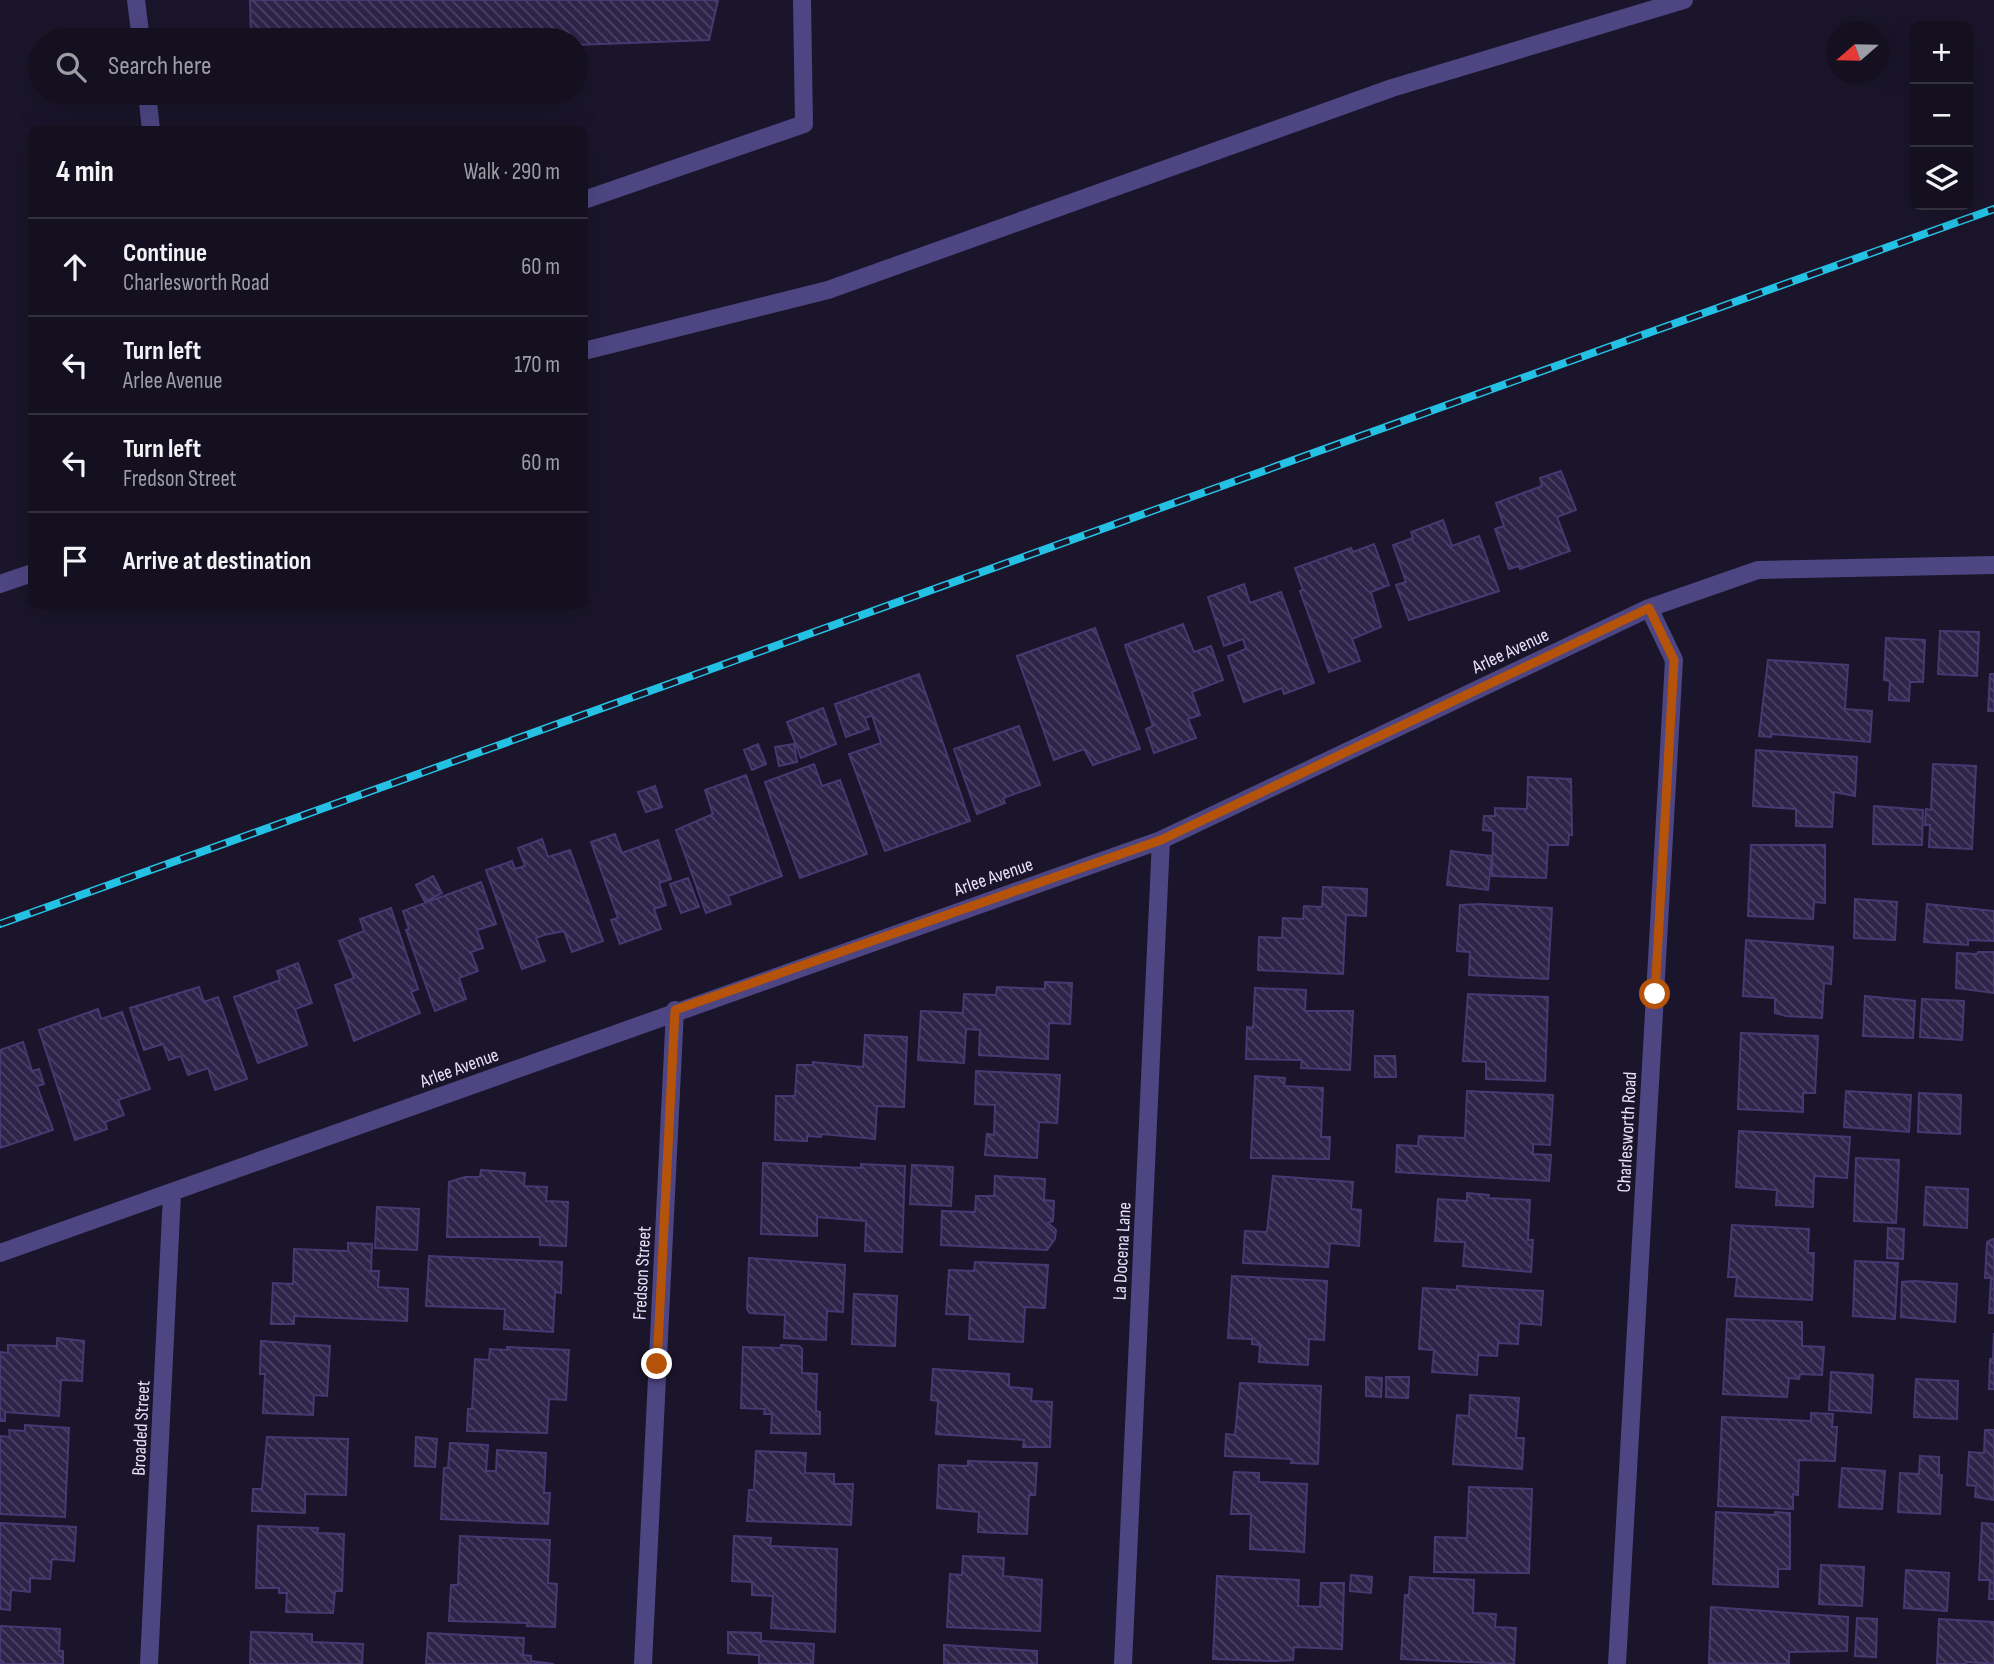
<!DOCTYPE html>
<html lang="en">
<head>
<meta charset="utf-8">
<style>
	:root { --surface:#141020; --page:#211e2d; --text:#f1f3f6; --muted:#9d9da5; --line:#33303e }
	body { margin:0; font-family:"Sofia Sans Condensed",sans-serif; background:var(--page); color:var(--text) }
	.controls { position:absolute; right:21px; top:21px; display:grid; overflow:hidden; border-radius:10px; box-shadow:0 7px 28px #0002 }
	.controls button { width:63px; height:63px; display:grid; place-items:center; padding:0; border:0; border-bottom:2px solid var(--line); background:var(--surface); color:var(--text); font:35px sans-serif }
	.compass { position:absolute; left:1826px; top:21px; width:63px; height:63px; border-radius:50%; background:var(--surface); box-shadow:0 7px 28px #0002; rotate:250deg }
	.stop { position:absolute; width:21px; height:21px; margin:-16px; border:5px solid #b45309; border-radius:50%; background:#fff }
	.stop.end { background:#b45309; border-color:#fff; box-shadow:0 2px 7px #0008 }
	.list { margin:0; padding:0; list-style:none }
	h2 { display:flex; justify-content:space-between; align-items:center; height:91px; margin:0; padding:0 28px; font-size:30px }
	h2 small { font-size:23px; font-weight:400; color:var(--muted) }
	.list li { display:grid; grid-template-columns:46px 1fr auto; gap:21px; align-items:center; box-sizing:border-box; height:98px; padding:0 28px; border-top:2px solid var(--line) }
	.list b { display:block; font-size:26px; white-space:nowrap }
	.list p { margin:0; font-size:23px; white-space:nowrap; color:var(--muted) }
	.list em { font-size:23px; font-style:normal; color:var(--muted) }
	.icon { flex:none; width:38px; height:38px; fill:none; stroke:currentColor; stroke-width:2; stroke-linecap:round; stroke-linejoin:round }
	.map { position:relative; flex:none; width:1994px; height:1664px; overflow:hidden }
	.search { position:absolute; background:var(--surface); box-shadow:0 7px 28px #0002; left:28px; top:28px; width:560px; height:77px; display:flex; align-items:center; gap:18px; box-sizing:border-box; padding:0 24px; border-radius:38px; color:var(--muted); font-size:26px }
	.panel { position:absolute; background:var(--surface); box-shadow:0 7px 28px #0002; left:28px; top:126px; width:560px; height:483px; border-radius:10px }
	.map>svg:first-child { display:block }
</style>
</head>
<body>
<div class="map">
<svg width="1994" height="1664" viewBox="0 0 1994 1664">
	<defs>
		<pattern id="building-back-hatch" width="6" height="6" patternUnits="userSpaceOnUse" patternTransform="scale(1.75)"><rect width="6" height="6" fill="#2e2349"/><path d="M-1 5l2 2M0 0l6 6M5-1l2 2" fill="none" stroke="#4c4364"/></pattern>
	</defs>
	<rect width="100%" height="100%" fill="#1a152a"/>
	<path fill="url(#building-back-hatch)" stroke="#483872" stroke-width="2" d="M 250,0 L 718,0 L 709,40 L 576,45 L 576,40 L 251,40 Z
		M 1561,471 L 1576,510 L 1557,517 L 1570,551 L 1520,569 L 1519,566 L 1509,569 L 1495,529 L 1504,526 L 1496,503 L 1542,486 L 1540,478 Z
		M 1443,520 L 1452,546 L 1479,536 L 1499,591 L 1409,620 L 1396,585 L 1406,582 L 1393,545 L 1413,538 L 1411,532 Z
		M 1374,544 L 1389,585 L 1371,592 L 1381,627 L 1352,639 L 1360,661 L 1329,672 L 1300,591 L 1303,590 L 1295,568 L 1351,548 L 1353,552 Z
		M 1244,584 L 1250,603 L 1281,592 L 1314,683 L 1284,694 L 1282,688 L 1244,702 L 1228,656 L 1246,649 L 1243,639 L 1224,646 L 1208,597 Z
		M 1183,624 L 1194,652 L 1211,646 L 1223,680 L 1192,692 L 1200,715 L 1188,719 L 1196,738 L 1154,753 L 1146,729 L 1153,726 L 1125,645 Z
		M 1095,628 L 1140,749 L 1093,765 L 1084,749 L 1054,760 L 1017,656 Z
		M 1940,631 L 1979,632 L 1977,676 L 1938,674 Z
		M 1886,638 L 1925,640 L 1923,682 L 1910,682 L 1909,701 L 1889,700 L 1890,681 L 1884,680 Z
		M 1768,660 L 1848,665 L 1845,709 L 1872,711 L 1870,742 L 1771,734 L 1771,737 L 1759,736 Z
		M 919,674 L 970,821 L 885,851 L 849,754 L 881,743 L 872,715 L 865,718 L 869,729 L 846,737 L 835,704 Z
		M 1990,674 L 1994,674 L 1994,711 L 1988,711 Z
		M 823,708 L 836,744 L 801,758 L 787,722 Z
		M 1019,726 L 1040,785 L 1003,798 L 1005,803 L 977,814 L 954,749 Z
		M 758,744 L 766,764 L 752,770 L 744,750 Z
		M 794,744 L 797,762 L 779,766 L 775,747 Z
		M 1756,750 L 1857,757 L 1855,796 L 1834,792 L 1832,827 L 1796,826 L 1796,809 L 1753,806 Z
		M 814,764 L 822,786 L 840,780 L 867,854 L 800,878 L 765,782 Z
		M 1933,764 L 1976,766 L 1972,849 L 1929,847 L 1930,825 L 1925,825 L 1926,809 L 1931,810 Z
		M 746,775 L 782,876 L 728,896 L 731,904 L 706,913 L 676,830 L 713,814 L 705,790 Z
		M 1528,777 L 1571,779 L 1572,835 L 1569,835 L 1568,845 L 1548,845 L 1546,878 L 1492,876 L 1493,831 L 1483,830 L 1484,816 L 1495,816 L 1495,808 L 1527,809 Z
		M 655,786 L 662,807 L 646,812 L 638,792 Z
		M 1874,806 L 1923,810 L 1922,845 L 1873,844 Z
		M 615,834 L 622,853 L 658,840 L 671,879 L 659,883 L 666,905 L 654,909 L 661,929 L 620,944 L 611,920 L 618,918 L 591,842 Z
		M 542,839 L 548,857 L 570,850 L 603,941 L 572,952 L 564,931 L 544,935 L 536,938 L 545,961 L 522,969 L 486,870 L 512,861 L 515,869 L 525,866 L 518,848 Z
		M 1751,845 L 1825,845 L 1825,903 L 1814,902 L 1813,919 L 1748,916 Z
		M 1451,851 L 1492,856 L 1488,890 L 1447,885 Z
		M 433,876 L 442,893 L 425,902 L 416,885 Z
		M 688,878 L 699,907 L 681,913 L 670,884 Z
		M 481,882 L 496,924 L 477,930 L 483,948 L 471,952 L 478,971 L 459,978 L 466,999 L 435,1011 L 406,930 L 409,929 L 403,911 Z
		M 1323,887 L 1367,889 L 1366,916 L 1346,915 L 1343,974 L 1258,970 L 1259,937 L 1282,938 L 1283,918 L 1303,919 L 1304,906 L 1322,907 Z
		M 1855,899 L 1897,902 L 1895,940 L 1854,938 Z
		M 1481,904 L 1552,908 L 1548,979 L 1469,975 L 1470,952 L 1457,951 L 1460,905 Z
		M 1927,904 L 1994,911 L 1994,941 L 1968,940 L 1968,945 L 1924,942 Z
		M 391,908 L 418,989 L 411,992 L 420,1013 L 354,1041 L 335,985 L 354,978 L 339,941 L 364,931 L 360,919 Z
		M 1746,940 L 1833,947 L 1831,984 L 1824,983 L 1822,1018 L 1786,1016 L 1775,1013 L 1775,998 L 1743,996 Z
		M 1978,952 L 1994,952 L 1994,993 L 1956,988 L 1957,953 L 1977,954 Z
		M 298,963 L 312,1003 L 295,1009 L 307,1045 L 258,1063 L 234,997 L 280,980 L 277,971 Z
		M 1045,982 L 1072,983 L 1070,1024 L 1049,1023 L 1048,1059 L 979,1055 L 980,1030 L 966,1029 L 964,1063 L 918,1060 L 921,1011 L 963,1013 L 964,994 L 996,995 L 997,987 L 1045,989 Z
		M 199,987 L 204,1002 L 218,997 L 247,1079 L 215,1090 L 208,1068 L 188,1075 L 181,1056 L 169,1060 L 163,1044 L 144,1050 L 130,1008 Z
		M 1255,988 L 1306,990 L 1305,1011 L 1353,1011 L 1350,1070 L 1301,1068 L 1302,1060 L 1246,1059 L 1247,1027 L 1253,1028 Z
		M 1468,994 L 1548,997 L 1545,1081 L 1486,1079 L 1486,1062 L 1463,1061 Z
		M 1865,996 L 1915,1001 L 1913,1038 L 1863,1036 Z
		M 1922,999 L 1964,1001 L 1962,1040 L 1920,1037 Z
		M 98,1009 L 101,1019 L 122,1012 L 150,1089 L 118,1100 L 124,1115 L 105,1122 L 107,1129 L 75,1140 L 39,1030 Z
		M 1741,1033 L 1818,1036 L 1815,1093 L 1803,1093 L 1803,1112 L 1738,1109 Z
		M 865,1035 L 907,1037 L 904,1107 L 877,1106 L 875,1139 L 822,1134 L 821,1137 L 807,1136 L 807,1141 L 775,1140 L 776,1096 L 795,1096 L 797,1065 L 813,1065 L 813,1062 L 863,1067 Z
		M 23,1042 L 32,1071 L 39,1069 L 44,1084 L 37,1086 L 53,1130 L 0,1148 L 0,1050 Z
		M 1375,1056 L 1395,1056 L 1396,1077 L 1375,1077 Z
		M 976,1071 L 1060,1075 L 1057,1123 L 1039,1122 L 1037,1158 L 985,1155 L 987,1134 L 994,1135 L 995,1105 L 975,1104 Z
		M 1255,1076 L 1285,1078 L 1284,1086 L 1323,1088 L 1321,1137 L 1330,1137 L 1329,1159 L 1251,1158 Z
		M 1467,1091 L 1553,1095 L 1550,1145 L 1533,1144 L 1533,1154 L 1551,1155 L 1549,1181 L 1396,1172 L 1397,1145 L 1418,1146 L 1419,1136 L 1465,1138 Z
		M 1846,1091 L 1911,1095 L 1909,1132 L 1844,1127 Z
		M 1919,1093 L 1961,1095 L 1960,1134 L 1918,1132 Z
		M 1739,1131 L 1850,1137 L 1847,1178 L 1814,1176 L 1813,1207 L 1776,1205 L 1777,1190 L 1736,1187 Z
		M 1856,1158 L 1899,1160 L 1896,1223 L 1854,1221 Z
		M 763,1163 L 861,1168 L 861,1164 L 905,1166 L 902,1252 L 865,1251 L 866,1221 L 817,1217 L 817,1236 L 761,1234 Z
		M 912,1165 L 953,1167 L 951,1206 L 910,1204 Z
		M 481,1170 L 525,1173 L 524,1186 L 547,1187 L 546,1201 L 568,1202 L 566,1246 L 540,1245 L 540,1237 L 447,1237 L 449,1182 L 465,1177 L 480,1177 Z
		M 995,1176 L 1045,1179 L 1044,1200 L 1054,1201 L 1053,1221 L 1048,1223 L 1056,1230 L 1055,1239 L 1047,1250 L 941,1245 L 942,1211 L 975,1212 L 976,1196 L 994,1196 Z
		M 1273,1176 L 1353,1182 L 1351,1209 L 1361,1210 L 1359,1246 L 1330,1243 L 1328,1267 L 1243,1263 L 1245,1231 L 1267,1232 Z
		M 1926,1187 L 1968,1189 L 1967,1228 L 1924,1225 Z
		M 1467,1193 L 1489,1195 L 1488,1198 L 1530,1200 L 1528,1240 L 1533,1240 L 1531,1272 L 1463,1266 L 1465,1242 L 1435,1241 L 1438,1199 L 1467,1201 Z
		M 377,1207 L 419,1209 L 417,1250 L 375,1248 Z
		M 1732,1225 L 1809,1229 L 1808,1253 L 1814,1253 L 1812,1300 L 1735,1296 L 1737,1277 L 1728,1277 Z
		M 1888,1228 L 1904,1229 L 1903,1259 L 1887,1258 Z
		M 1993,1239 L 1994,1240 L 1994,1313 L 1989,1313 L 1991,1278 L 1985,1278 L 1987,1242 Z
		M 348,1243 L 372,1244 L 371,1271 L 379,1271 L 378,1287 L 408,1289 L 407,1321 L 294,1316 L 294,1324 L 271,1324 L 273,1283 L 293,1284 L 294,1249 L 348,1251 Z
		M 429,1256 L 562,1262 L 561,1293 L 555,1292 L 553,1332 L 504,1329 L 505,1309 L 426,1306 Z
		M 749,1258 L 845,1265 L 843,1312 L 827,1311 L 826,1340 L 784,1338 L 785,1315 L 750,1313 L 747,1309 Z
		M 1855,1261 L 1898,1263 L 1895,1319 L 1853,1316 Z
		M 975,1262 L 1048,1265 L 1045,1308 L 1025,1307 L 1023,1342 L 969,1339 L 970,1315 L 946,1314 L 949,1270 L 974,1271 Z
		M 1232,1276 L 1327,1281 L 1324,1340 L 1309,1339 L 1308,1365 L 1259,1362 L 1260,1345 L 1252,1344 L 1252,1339 L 1228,1338 Z
		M 1914,1281 L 1957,1284 L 1955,1322 L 1901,1317 L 1902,1282 Z
		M 1457,1286 L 1543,1291 L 1541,1325 L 1519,1323 L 1518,1344 L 1498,1343 L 1497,1356 L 1478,1355 L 1477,1375 L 1432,1372 L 1434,1350 L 1419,1349 L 1423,1288 L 1457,1290 Z
		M 854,1294 L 897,1296 L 895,1346 L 852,1344 Z
		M 1727,1319 L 1802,1322 L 1802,1346 L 1824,1347 L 1822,1375 L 1800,1374 L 1799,1379 L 1789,1378 L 1787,1397 L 1723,1394 Z
		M 1994,1333 L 1994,1389 L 1989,1389 L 1990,1359 L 1993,1359 Z
		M 57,1338 L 84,1341 L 82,1381 L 61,1380 L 59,1416 L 5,1412 L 5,1421 L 0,1421 L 0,1352 L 8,1353 L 8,1345 L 57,1346 Z
		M 261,1341 L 330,1346 L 327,1396 L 314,1395 L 313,1415 L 263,1413 L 265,1374 L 260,1374 Z
		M 781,1345 L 799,1346 L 802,1349 L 802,1373 L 817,1374 L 816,1411 L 820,1412 L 820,1434 L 771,1433 L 772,1414 L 764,1414 L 765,1409 L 741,1408 L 743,1347 L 781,1348 Z
		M 507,1347 L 569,1350 L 566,1400 L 549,1399 L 547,1433 L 467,1431 L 468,1409 L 472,1409 L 475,1359 L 489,1360 L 490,1349 L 507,1350 Z
		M 933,1369 L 1009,1374 L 1009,1387 L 1032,1389 L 1031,1401 L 1052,1402 L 1050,1447 L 1023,1447 L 1024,1440 L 936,1434 L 938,1401 L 931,1400 Z
		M 1831,1372 L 1873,1375 L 1871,1413 L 1829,1410 Z
		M 1366,1377 L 1382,1378 L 1381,1397 L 1366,1396 Z
		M 1386,1377 L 1409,1377 L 1408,1398 L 1386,1397 Z
		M 1916,1379 L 1958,1381 L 1957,1419 L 1914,1417 Z
		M 1240,1383 L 1321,1386 L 1318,1464 L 1291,1463 L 1292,1459 L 1225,1456 L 1226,1434 L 1235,1435 Z
		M 1470,1395 L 1519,1398 L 1516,1438 L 1524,1438 L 1522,1469 L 1453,1464 L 1457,1415 L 1469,1416 Z
		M 1811,1413 L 1833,1414 L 1832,1427 L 1837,1427 L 1835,1461 L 1799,1460 L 1798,1495 L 1793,1494 L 1793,1509 L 1718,1506 L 1722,1417 L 1811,1421 Z
		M 25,1425 L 69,1428 L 65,1517 L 0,1514 L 0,1436 L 10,1437 L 9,1430 L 25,1431 Z
		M 1985,1430 L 1994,1430 L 1994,1500 L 1975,1497 L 1976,1486 L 1967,1485 L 1969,1452 L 1984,1453 Z
		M 267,1437 L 348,1439 L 346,1495 L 305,1494 L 305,1513 L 252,1511 L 253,1489 L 262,1489 Z
		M 416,1437 L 437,1439 L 435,1467 L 415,1466 Z
		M 450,1443 L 488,1445 L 486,1471 L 496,1471 L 497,1450 L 546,1453 L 544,1493 L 550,1493 L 548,1524 L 441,1519 L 444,1468 L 448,1468 Z
		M 756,1451 L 806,1453 L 805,1473 L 834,1474 L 834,1484 L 853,1484 L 851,1525 L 747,1521 L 749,1490 L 754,1490 Z
		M 1920,1456 L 1939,1457 L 1939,1475 L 1942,1475 L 1940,1514 L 1898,1512 L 1900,1473 L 1919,1474 Z
		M 968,1461 L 1037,1463 L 1035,1495 L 1029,1495 L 1027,1534 L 978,1532 L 979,1512 L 937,1508 L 939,1465 L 968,1466 Z
		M 1842,1468 L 1885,1471 L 1882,1509 L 1839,1507 Z
		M 1234,1472 L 1259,1473 L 1259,1482 L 1307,1484 L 1304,1552 L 1250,1549 L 1251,1514 L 1231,1514 Z
		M 1469,1487 L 1532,1489 L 1529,1573 L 1434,1572 L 1435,1537 L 1467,1538 Z
		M 1716,1512 L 1775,1515 L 1775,1512 L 1790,1513 L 1790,1569 L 1778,1569 L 1778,1587 L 1713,1584 Z
		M 0,1523 L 76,1527 L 74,1561 L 52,1559 L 50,1579 L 30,1578 L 30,1592 L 11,1590 L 10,1610 L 0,1609 Z
		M 1982,1523 L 1994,1524 L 1994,1599 L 1989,1599 L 1990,1580 L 1979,1580 Z
		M 258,1526 L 318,1528 L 317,1533 L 344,1534 L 342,1591 L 335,1591 L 333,1613 L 286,1612 L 287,1593 L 279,1593 L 279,1588 L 256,1588 Z
		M 460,1536 L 550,1540 L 548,1583 L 557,1584 L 555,1627 L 527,1626 L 528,1623 L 449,1621 L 451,1585 L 458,1585 Z
		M 734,1536 L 771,1538 L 770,1546 L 837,1549 L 835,1632 L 771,1628 L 773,1596 L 752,1595 L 752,1582 L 732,1581 Z
		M 963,1556 L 1004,1558 L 1003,1576 L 1042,1580 L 1040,1631 L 947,1627 L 950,1574 L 962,1575 Z
		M 1821,1565 L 1864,1567 L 1862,1606 L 1819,1604 Z
		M 1906,1570 L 1949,1573 L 1947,1611 L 1904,1608 Z
		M 1351,1575 L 1372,1577 L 1371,1593 L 1350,1591 Z
		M 1217,1576 L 1299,1580 L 1298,1606 L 1320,1607 L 1321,1583 L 1344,1583 L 1342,1649 L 1294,1647 L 1293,1660 L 1275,1661 L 1213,1659 Z
		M 1410,1577 L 1474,1580 L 1473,1613 L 1496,1614 L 1495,1627 L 1516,1628 L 1514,1664 L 1401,1659 L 1405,1595 L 1409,1595 Z
		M 1711,1607 L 1848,1617 L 1847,1651 L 1789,1652 L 1789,1664 L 1709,1663 Z
		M 1857,1618 L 1877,1619 L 1876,1657 L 1855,1656 Z
		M 1939,1619 L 1994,1622 L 1994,1664 L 1967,1662 L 1966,1664 L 1937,1664 Z
		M 0,1626 L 60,1629 L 59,1651 L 63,1651 L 63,1664 L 0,1664 Z
		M 251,1632 L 312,1634 L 312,1642 L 363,1644 L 362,1664 L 250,1664 Z
		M 728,1632 L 761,1633 L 761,1641 L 814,1644 L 813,1664 L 759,1664 L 759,1655 L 728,1653 Z
		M 428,1633 L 524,1638 L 523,1655 L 531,1656 L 531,1661 L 554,1664 L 426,1664 Z
		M 944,1645 L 1037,1651 L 1037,1664 L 944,1664 Z"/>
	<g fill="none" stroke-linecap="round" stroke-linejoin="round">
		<path stroke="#4d4683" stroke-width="18" d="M 136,0 L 141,40
			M 147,93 L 151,130
			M 584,200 L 804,124 L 802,0
			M 584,351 L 828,290 L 1392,88 L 1684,0
			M 0,584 L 32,573
			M 0,1253 L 1161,840 L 1649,608 L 1758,570 L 1994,565
			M 149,1664 L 172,1194
			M 643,1664 L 675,1010
			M 1123,1664 L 1161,840
			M 1617,1664 L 1674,660 L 1649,608"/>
		<g stroke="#25c1e4" stroke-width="8">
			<path id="rail" d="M 0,924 L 1994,209"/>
		</g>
		<use href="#rail" stroke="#1a152a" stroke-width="5" stroke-dasharray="16" stroke-linecap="butt"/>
	</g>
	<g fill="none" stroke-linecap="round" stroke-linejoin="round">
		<path stroke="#b45309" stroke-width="9" d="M 657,1364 L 675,1010 L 1161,840 L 1649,608 L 1674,660 L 1655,994"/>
	</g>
	<g text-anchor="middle" stroke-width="6" stroke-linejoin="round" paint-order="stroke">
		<g font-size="19" fill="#e7e1fb" stroke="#1a152a">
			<text transform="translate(1510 650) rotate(-25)" y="7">Arlee Avenue</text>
			<text transform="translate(993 876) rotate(-19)" y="7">Arlee Avenue</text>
			<text transform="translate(459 1067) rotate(-20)" y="7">Arlee Avenue</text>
			<text transform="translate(1626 1132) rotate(-87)" y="7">Charlesworth Road</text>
			<text transform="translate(1121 1251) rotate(-87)" y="7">La Docena Lane</text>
			<text transform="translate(641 1273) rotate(-87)" y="7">Fredson Street</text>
			<text transform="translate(140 1428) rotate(-87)" y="7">Broaded Street</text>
		</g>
	</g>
</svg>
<div class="controls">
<button>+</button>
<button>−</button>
<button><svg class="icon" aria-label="layers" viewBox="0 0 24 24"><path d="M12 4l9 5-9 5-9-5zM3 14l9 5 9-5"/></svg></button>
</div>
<svg class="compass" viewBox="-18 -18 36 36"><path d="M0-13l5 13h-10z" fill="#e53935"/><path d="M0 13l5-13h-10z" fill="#9d9da5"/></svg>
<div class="stop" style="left:1655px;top:994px"></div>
<div class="stop end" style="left:657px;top:1364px"></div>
<div class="search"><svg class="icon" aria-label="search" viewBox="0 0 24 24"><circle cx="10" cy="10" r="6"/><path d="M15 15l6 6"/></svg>Search here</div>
<section class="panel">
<h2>4 min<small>Walk · 290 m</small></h2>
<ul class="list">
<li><svg class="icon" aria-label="ahead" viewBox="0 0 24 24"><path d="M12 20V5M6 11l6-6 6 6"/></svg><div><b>Continue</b><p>Charlesworth Road</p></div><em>60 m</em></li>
<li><svg class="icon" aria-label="left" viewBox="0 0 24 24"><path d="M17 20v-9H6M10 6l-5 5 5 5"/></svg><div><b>Turn left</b><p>Arlee Avenue</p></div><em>170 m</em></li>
<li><svg class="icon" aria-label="left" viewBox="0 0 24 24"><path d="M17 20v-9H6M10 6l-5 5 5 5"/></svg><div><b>Turn left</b><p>Fredson Street</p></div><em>60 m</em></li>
<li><svg class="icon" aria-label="arrive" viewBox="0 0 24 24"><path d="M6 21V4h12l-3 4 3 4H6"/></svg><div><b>Arrive at destination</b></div></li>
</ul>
</section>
</div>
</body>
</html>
